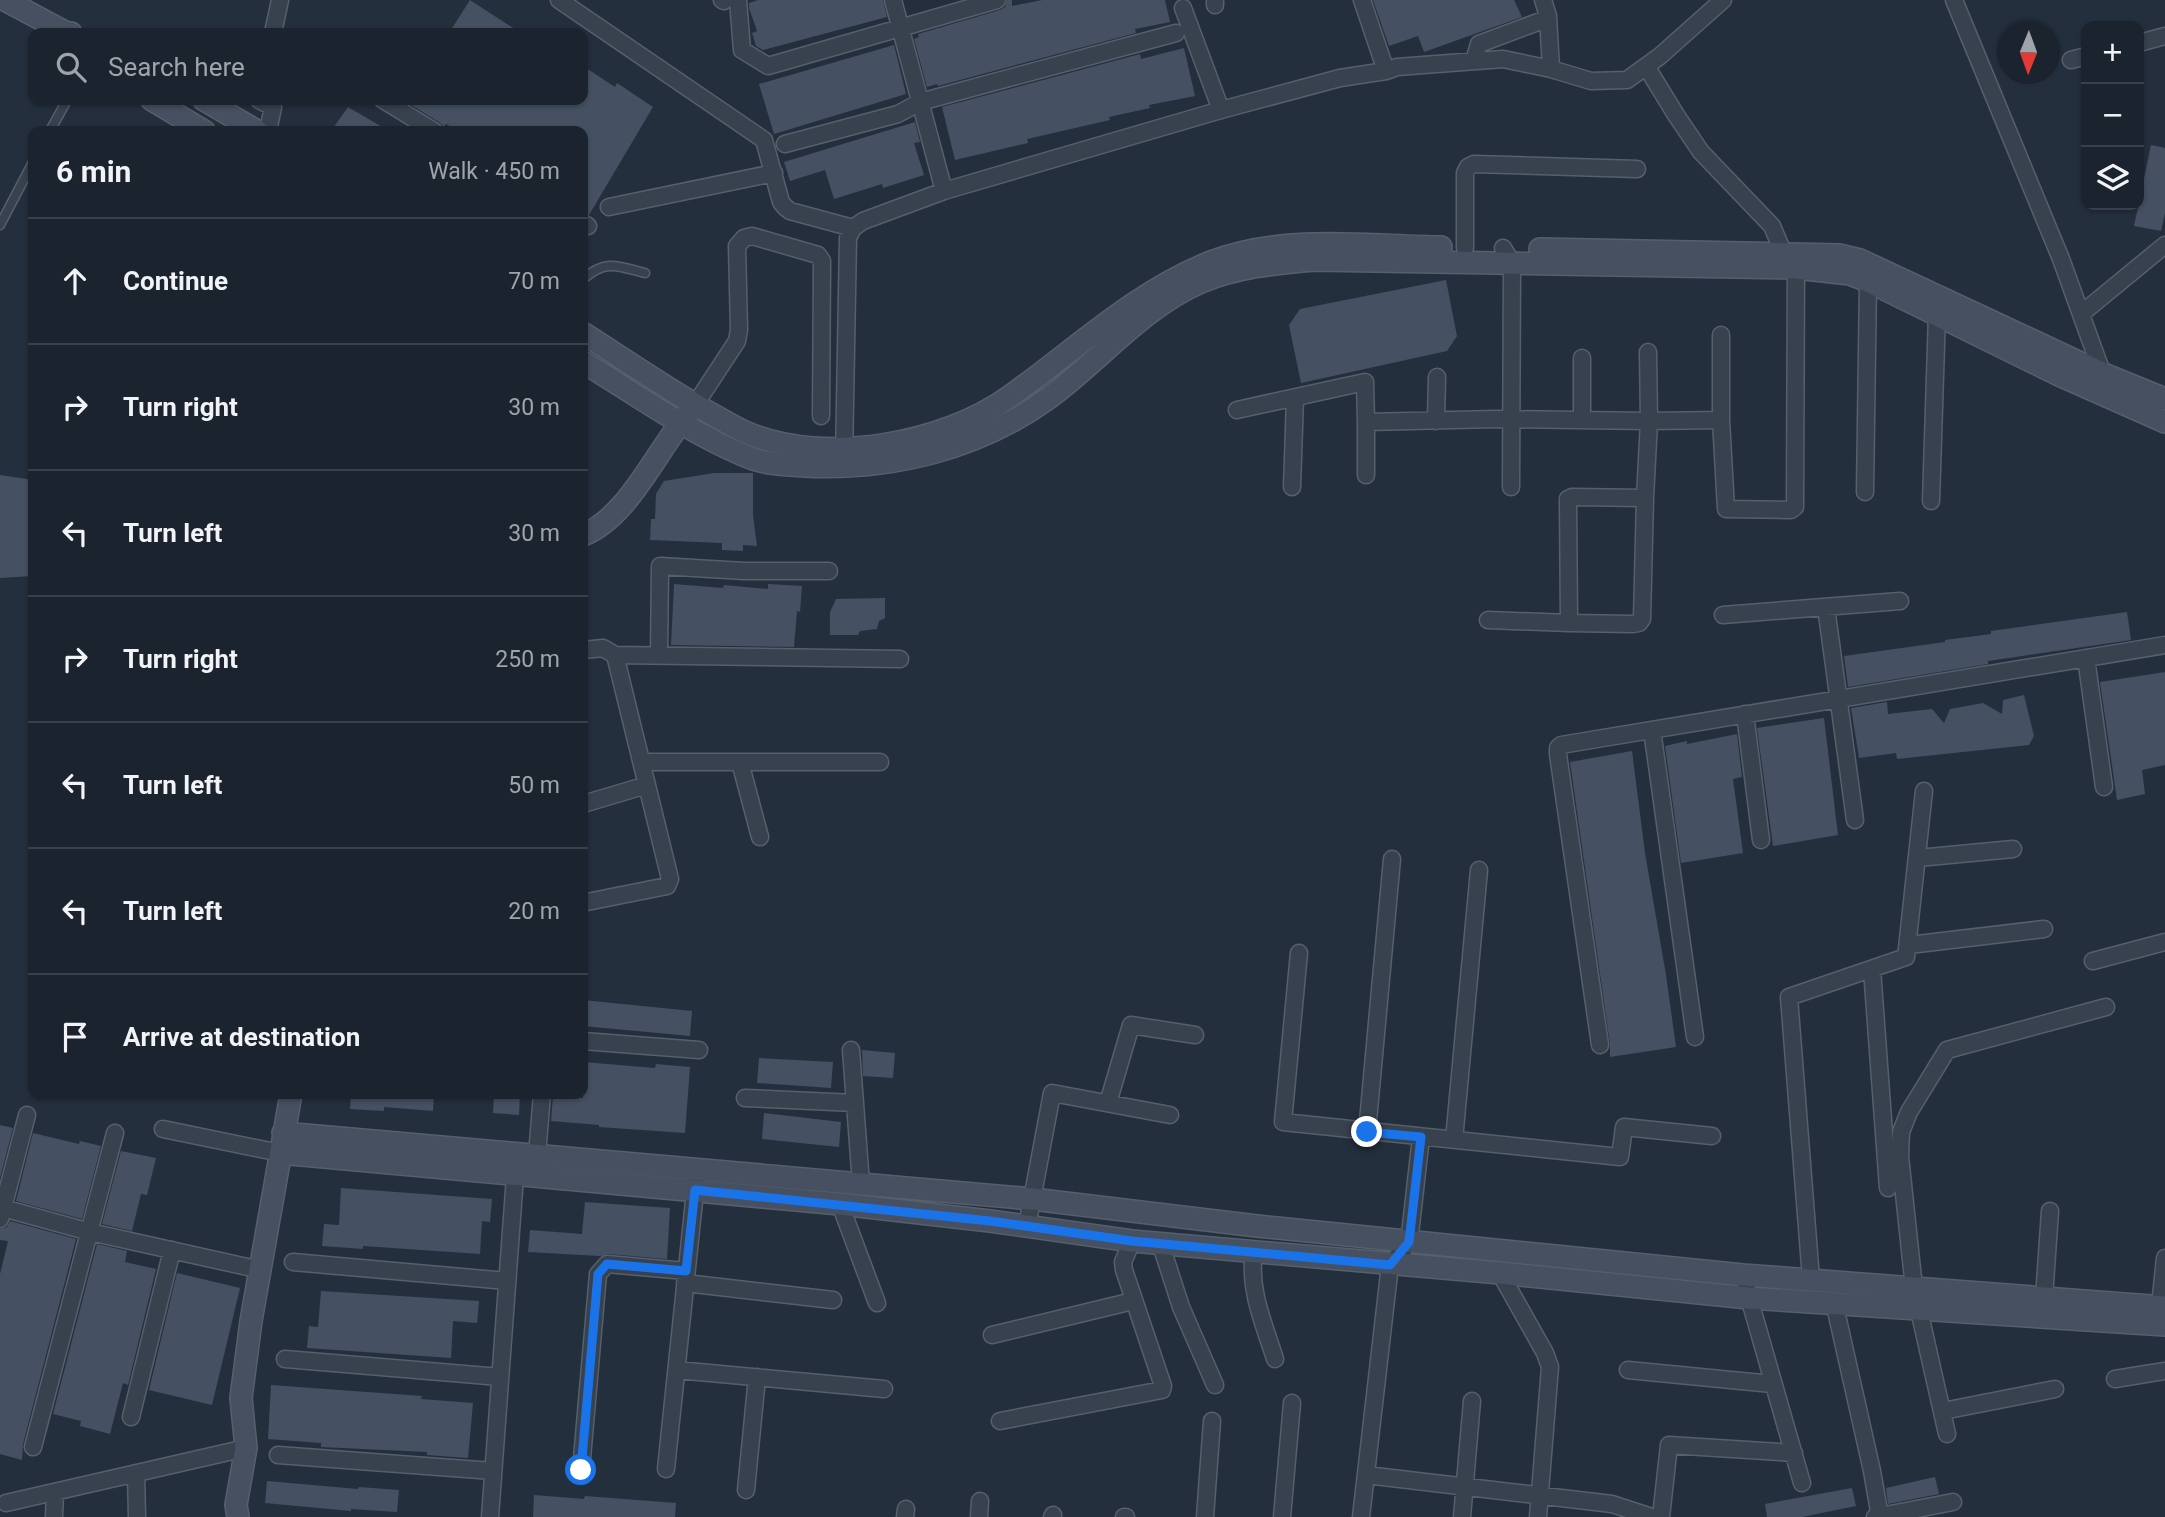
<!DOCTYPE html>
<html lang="en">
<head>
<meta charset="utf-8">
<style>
	:root { --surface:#1b232e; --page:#242b36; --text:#f1f3f6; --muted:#a0a4aa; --line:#39404a }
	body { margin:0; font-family:Roboto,sans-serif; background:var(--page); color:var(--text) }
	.controls { position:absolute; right:21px; top:21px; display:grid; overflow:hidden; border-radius:14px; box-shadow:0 2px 5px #0004 }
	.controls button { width:63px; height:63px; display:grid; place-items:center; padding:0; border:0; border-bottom:2px solid var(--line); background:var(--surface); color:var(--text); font:35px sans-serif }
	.compass { position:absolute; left:1997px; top:21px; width:63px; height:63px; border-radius:50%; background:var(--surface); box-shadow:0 2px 5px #0004; rotate:181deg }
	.stop { position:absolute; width:21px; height:21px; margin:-16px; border:5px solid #1a73e8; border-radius:50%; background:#fff }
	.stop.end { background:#1a73e8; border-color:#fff; box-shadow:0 2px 7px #0008 }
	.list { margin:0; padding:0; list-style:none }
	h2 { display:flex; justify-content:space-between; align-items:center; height:91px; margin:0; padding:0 28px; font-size:30px }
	h2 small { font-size:23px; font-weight:400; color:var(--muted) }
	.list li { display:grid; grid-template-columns:46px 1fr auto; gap:21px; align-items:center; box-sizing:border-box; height:126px; padding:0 28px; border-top:2px solid var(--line) }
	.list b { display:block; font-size:26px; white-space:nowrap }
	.list em { font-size:23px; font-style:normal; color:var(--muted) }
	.icon { flex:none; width:38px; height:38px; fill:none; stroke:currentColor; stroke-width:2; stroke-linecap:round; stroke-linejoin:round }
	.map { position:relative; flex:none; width:2165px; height:1517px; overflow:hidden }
	.search { position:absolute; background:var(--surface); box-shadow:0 2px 5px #0004; left:28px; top:28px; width:560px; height:77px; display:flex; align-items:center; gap:18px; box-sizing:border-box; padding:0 24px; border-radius:14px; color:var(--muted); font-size:26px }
	.panel { position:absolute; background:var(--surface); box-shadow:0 2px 5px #0004; left:28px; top:126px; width:560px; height:973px; border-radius:14px }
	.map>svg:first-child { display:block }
</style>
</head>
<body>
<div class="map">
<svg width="2165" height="1517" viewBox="0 0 2165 1517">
	<rect width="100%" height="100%" fill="#242f3e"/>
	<path fill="#455162" d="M 470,0 L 521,33 L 449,33 Z
		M 758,0 L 883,0 L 887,17 L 763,50 L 756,46 L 752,33 L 757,31 L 749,8 L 749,3 Z
		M 1007,0 L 1012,0 L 1012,6 L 1042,0 L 1165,0 L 1170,22 L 1135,29 L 1136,33 L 938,86 L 937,84 L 927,87 L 914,39 L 919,37 L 918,34 L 1000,10 L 1005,7 Z
		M 1373,0 L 1514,0 L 1522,17 L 1424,52 L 1418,36 L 1389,46 Z
		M 894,45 L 906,94 L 774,134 L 759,84 Z
		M 1184,48 L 1195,96 L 1149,105 L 1150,108 L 1109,117 L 1110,120 L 1027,139 L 1028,143 L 955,160 L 942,107 L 1140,54 L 1141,59 Z
		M 583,66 L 615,87 L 617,83 L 653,107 L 589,215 L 583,213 L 583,131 L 458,131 L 446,124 L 444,127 L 439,122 L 403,100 L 583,100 Z
		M 348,107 L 389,131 L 331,131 Z
		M 915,122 L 920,142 L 914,143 L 924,175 L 883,188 L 882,184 L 834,199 L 825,170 L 790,181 L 784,162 Z
		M 2151,145 L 2165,148 L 2165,213 L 2161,231 L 2134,226 Z
		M 1446,280 L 1457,336 L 1447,351 L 1301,383 L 1289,325 L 1300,309 Z
		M 714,473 L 753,473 L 753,515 L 757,546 L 743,545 L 743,551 L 722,550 L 722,543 L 650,540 L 651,519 L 655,519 L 656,494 L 664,481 Z
		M 0,475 L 33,480 L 33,576 L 0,578 Z
		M 674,584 L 723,588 L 724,585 L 768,589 L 768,584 L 802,586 L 800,612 L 797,611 L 794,647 L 671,645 Z
		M 885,598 L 885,618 L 879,621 L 877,629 L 860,631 L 858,635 L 830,635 L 830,612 L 836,599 Z
		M 2127,612 L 2131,640 L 1988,661 L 1988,664 L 1848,687 L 1844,656 L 1945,642 L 1945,640 L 1991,634 L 1991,631 Z
		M 2165,672 L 2165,765 L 2142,770 L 2145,794 L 2117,800 L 2100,682 Z
		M 2024,695 L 2034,736 L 2029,745 L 1897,759 L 1896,753 L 1859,758 L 1851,708 L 1887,702 L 1888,714 L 1932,709 L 1944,723 L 1950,709 L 1983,703 L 2002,714 L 2003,700 Z
		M 1824,718 L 1838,835 L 1773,846 L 1757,728 Z
		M 1737,734 L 1742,777 L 1733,779 L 1743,853 L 1681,863 L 1665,746 L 1687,741 L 1687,744 Z
		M 1632,751 L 1645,853 L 1666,975 L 1676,1047 L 1610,1057 L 1610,1044 L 1570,762 Z
		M 583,1000 L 692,1011 L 690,1036 L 583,1026 Z
		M 862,1050 L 895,1053 L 893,1078 L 863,1076 Z
		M 759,1058 L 833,1062 L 831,1088 L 757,1083 Z
		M 583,1062 L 655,1068 L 656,1064 L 690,1067 L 685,1133 L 599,1127 L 599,1125 L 551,1121 L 553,1096 L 583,1098 Z
		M 351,1094 L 434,1094 L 433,1111 L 384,1107 L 384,1111 L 350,1109 Z
		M 494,1094 L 520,1094 L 519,1115 L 493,1113 Z
		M 764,1113 L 841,1122 L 839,1147 L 762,1139 Z
		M 0,1125 L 13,1128 L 0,1178 Z
		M 33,1133 L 79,1144 L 80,1141 L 101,1146 L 82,1219 L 16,1201 Z
		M 121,1151 L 156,1158 L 147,1195 L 141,1194 L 132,1231 L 102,1224 Z
		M 341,1188 L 492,1199 L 490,1222 L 482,1221 L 480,1254 L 363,1246 L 363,1249 L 322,1246 L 324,1224 L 339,1225 Z
		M 585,1202 L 670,1208 L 667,1259 L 608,1254 L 600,1256 L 528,1252 L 530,1230 L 582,1234 Z
		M 10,1221 L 76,1239 L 23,1444 L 22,1460 L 0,1454 L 0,1274 L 8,1241 L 0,1240 L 0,1229 L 7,1227 Z
		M 97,1244 L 127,1251 L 125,1262 L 156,1269 L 128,1385 L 123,1383 L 110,1434 L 80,1426 L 81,1421 L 53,1414 Z
		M 177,1273 L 240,1288 L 212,1405 L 149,1390 Z
		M 321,1291 L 479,1301 L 477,1323 L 453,1321 L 451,1358 L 307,1348 L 309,1326 L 318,1327 Z
		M 271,1385 L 422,1396 L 421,1399 L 473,1403 L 468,1458 L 427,1455 L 427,1452 L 321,1447 L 321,1443 L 268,1439 Z
		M 1935,1477 L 1939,1494 L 1888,1504 L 1886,1488 Z
		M 267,1481 L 358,1489 L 359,1487 L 399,1490 L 397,1512 L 351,1509 L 351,1511 L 265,1503 Z
		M 1852,1488 L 1856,1506 L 1802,1517 L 1767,1517 L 1765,1504 Z
		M 534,1495 L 584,1499 L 585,1496 L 676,1503 L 675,1517 L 533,1517 Z"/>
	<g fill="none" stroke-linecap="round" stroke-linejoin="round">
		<g stroke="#565f6c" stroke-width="11">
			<path id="lane" d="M 50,131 L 67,100
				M 0,225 L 33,162
				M 583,279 C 606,259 618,266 645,273"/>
		</g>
		<g stroke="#565f6c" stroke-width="19">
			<path id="street" d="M 559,0 L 764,140 L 781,202 L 785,207 L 790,211 L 853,228
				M 722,0 L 724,1
				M 738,0 L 742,50 L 768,66 L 997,0
				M 893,0 L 944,191
				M 1215,0 L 1215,5
				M 1362,0 L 1386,71
				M 1954,0 L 2061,259 L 2104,378
				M 1183,8 L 1221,110
				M 1548,16 L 1551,69
				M 273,33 L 280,0
				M 2139,43 L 2165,36
				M 2071,60 L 2086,56
				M 1474,61 L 1479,44 L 1546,19 L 1548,16 L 1543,0
				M 1646,66 L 1676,115 L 1701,152 L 1772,226 L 1783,252
				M 259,100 L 273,107 L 268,131
				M 383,100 L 434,131
				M 785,144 L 898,114 L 920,102 L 1176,33
				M 609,207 L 774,173
				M 583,223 L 588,226
				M 1465,248 L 1465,173 L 1468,167 L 1474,164 L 1637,169
				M 1503,248 L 1512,263 L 1511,487
				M 2081,314 L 2165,245
				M 1721,335 L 1721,420
				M 1582,358 L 1582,420
				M 695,405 L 737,341 L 739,330 L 737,246 L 744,238 L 752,236 L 818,255 L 822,261 L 821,416
				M 1237,410 L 1365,382 L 1366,422 L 1496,419 L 1649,421 L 1648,352
				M 1436,421 L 1437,377
				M 844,459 L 848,238 L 853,228 L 863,221 L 944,191 L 1221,110 L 1340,78 L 1386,71 L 1397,67 L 1503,59 L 1551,69 L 1591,81 L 1627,80 L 1660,56 L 1723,0
				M 1366,475 L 1366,422
				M 1292,487 L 1295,398
				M 1865,492 L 1868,281
				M 1931,501 L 1937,314
				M 1826,607 L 1855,820
				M 1723,615 L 1900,601
				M 1488,620 L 1569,623 L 1568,499 L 1572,497 L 1645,498 L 1649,421 L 1721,420 L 1726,509 L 1791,510 L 1795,507 L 1796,258
				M 1569,623 L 1633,624 L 1639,623 L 1642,619 L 1645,498
				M 583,650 L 603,648 L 615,655 L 670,879 L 667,886 L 587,902
				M 615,655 L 900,659
				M 659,656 L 660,566 L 744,571 L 829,571
				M 2086,658 L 2104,787
				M 1745,714 L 1761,840
				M 1652,730 L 1695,1037
				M 642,762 L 880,762
				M 740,762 L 760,837
				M 583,804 L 647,785
				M 1918,858 L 2013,849
				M 1909,945 L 2044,929
				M 1299,953 L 1283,1122 L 1620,1157 L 1624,1127 L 1712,1136
				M 2093,961 L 2165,942
				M 1872,969 L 1888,1188
				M 583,1041 L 699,1050
				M 1600,1045 L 1558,754 L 1558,748 L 1561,745 L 2165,645
				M 851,1050 L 861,1184
				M 745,1098 L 855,1103
				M 1108,1103 L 1131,1025 L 1195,1035
				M 163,1129 L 280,1153
				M 1367,1132 L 1392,859
				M 1454,1140 L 1479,870
				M 536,1167 L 542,1094
				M 840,1204 L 877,1303
				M 3,1208 L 27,1115
				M 0,1219 L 3,1208 L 90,1232 L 261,1270
				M 1027,1226 L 1052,1093 L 1170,1115
				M 1160,1242 L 1181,1307 L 1215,1385
				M 1254,1252 C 1248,1289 1264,1324 1275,1359
				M 293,1262 L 507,1281
				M 1500,1273 L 1545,1353 L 1550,1367 L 1538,1517
				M 1811,1279 L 1789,997 L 1906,957 L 1924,791
				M 685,1283 L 833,1300
				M 1746,1287 L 1802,1483
				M 2044,1298 L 2050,1211
				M 1834,1302 L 1872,1471 L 1880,1517
				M 2159,1315 L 2165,1258
				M 992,1335 L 1133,1301
				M 285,1359 L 500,1377
				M 677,1370 L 884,1389
				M 1628,1370 L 1772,1384
				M 2115,1379 L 2165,1371
				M 1943,1411 L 2055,1389
				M 131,1417 L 172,1250
				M 1000,1421 L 1162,1390 L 1163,1386 L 1124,1270 L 1123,1262 L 1132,1241
				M 1947,1434 L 1914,1288 L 1900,1156 L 1901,1132 L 1909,1112 L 1947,1050 L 2106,1007
				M 33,1447 L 115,1133
				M 278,1455 L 493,1471
				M 666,1469 L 696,1182
				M 581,1470 L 598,1274 L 607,1264 L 686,1271
				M 136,1473 L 137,1517
				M 1366,1475 L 1612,1504 L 1652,1517
				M 746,1490 L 757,1377
				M 6,1503 L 246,1448
				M 54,1517 L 55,1492
				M 490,1517 L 516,1163
				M 905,1517 L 906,1509
				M 979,1517 L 980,1501
				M 1052,1517 L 1053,1515
				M 1124,1517 L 1126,1517
				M 1205,1517 L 1212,1421
				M 1282,1517 L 1292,1403
				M 1361,1517 L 1390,1265 L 1409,1243 L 1421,1137
				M 1462,1517 L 1472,1401
				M 1661,1517 L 1669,1445 L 1794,1453
				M 1875,1517 L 1953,1502"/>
		</g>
		<g stroke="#565f6c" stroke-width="24">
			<path id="secondary" d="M 5,0 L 65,32 L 71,33
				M 152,100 L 204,131
				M 204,100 L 257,131
				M 1540,249 L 1839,255 L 1860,260 L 2104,374 L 2165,399
				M 583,333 C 627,361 671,392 717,417 C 728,423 739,430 750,434 C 826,465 943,444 1009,397 C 1074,351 1135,292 1211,262 C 1283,234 1366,246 1441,247
				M 583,362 C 635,394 687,431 743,455 C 762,464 784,465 805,466 C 892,470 979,449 1050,397 C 1100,360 1143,307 1201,282 C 1237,267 1277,263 1315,260 L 1796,268 L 1850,274 L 1868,281 L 2059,375 L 2165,422
				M 583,535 C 629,517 657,449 690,411
				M 283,1133 L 1032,1199 L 1257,1226 L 1743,1275 L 2165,1307
				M 280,1153 L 840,1204 L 990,1221 L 1132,1241 L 1500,1273 L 1749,1298 L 2165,1325
				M 238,1517 L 236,1505 L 246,1448 L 241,1398 L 251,1321 L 291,1094"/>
		</g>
		<use href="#lane" stroke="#38414e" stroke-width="8"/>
		<use href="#street" stroke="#38414e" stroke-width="16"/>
		<use href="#secondary" stroke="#465061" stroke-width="21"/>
	</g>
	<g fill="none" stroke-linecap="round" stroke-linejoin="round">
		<path stroke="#1a73e8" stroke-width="9" d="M 581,1470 L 598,1274 L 607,1264 L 686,1271 L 695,1190 L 990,1221 L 1132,1241 L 1390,1265 L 1409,1242 L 1421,1137 L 1367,1132"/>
	</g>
</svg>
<div class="controls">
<button>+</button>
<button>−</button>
<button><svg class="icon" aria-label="layers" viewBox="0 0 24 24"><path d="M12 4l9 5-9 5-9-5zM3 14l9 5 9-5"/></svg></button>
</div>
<svg class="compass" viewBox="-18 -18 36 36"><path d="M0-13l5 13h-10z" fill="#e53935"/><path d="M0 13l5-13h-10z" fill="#a0a4aa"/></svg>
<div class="stop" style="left:581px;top:1470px"></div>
<div class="stop end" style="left:1367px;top:1132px"></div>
<div class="search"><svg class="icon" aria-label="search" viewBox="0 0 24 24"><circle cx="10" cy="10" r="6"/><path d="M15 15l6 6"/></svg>Search here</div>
<section class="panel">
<h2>6 min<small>Walk · 450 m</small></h2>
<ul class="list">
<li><svg class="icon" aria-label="ahead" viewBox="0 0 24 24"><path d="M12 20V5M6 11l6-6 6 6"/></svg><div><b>Continue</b></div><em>70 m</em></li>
<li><svg class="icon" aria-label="right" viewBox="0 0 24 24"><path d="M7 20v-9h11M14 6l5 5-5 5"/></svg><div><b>Turn right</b></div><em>30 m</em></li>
<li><svg class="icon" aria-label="left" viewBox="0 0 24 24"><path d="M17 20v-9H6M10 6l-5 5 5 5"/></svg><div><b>Turn left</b></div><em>30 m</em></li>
<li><svg class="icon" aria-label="right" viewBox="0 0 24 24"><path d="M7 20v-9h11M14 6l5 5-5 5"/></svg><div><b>Turn right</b></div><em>250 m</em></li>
<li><svg class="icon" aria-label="left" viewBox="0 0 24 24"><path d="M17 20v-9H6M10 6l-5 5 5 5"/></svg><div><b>Turn left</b></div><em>50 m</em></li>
<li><svg class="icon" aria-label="left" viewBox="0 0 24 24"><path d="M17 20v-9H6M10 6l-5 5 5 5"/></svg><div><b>Turn left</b></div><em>20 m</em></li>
<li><svg class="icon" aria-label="arrive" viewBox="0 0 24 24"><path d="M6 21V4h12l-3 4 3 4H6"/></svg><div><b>Arrive at destination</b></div></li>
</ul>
</section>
</div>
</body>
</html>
